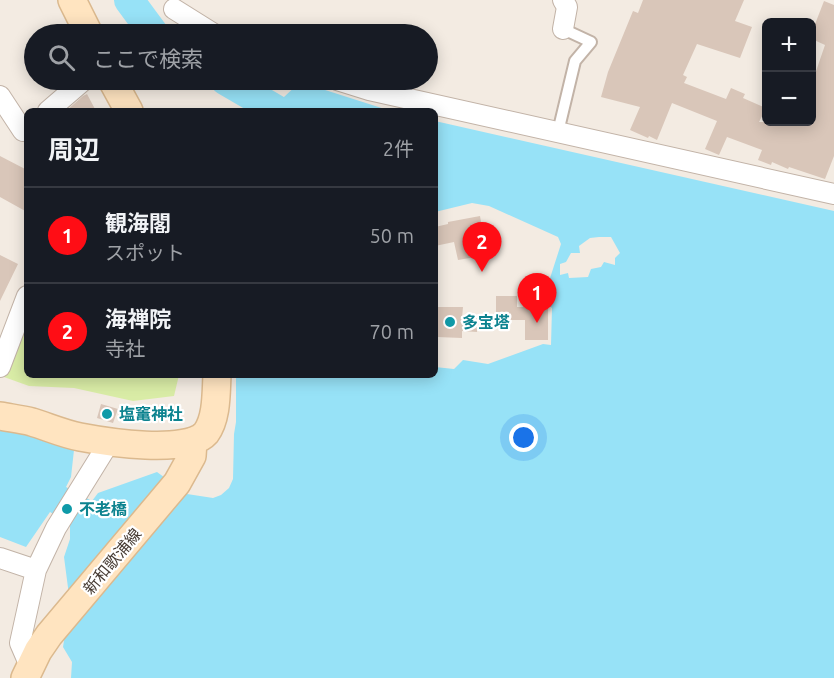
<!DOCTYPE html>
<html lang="ja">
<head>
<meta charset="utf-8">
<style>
	:root { --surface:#171b24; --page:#242831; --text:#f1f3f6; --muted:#9ea1a6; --line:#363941; --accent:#ff0d15 }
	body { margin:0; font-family:Ubuntu,"Noto Sans JP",sans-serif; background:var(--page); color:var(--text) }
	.controls { position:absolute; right:18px; top:18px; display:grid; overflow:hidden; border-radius:9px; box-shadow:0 3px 15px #0003 }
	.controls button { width:54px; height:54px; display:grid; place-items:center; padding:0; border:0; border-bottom:2px solid var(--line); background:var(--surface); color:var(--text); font:30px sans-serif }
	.you { position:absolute; left:524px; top:438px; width:21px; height:21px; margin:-15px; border:4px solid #fff; border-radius:50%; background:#1a73e8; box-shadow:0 0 0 9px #1a73e833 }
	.badge { display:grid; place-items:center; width:39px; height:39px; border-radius:50%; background:var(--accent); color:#fff; font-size:20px; font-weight:700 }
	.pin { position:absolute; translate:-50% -50px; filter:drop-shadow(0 2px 3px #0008) }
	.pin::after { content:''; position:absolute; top:32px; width:21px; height:18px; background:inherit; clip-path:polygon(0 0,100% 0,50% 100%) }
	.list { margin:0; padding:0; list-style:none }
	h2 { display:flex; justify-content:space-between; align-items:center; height:78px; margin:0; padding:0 24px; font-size:26px }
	h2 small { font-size:20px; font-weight:400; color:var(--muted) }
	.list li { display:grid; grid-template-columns:39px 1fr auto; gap:18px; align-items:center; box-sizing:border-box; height:96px; padding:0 24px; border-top:2px solid var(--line) }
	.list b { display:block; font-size:22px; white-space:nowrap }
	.list p { margin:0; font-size:20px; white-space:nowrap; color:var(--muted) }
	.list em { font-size:20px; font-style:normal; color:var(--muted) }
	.icon { flex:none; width:33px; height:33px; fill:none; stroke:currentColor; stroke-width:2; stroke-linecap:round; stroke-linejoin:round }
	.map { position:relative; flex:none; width:834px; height:678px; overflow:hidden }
	.search { position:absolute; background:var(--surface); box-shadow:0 3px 15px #0003; left:24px; top:24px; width:414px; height:66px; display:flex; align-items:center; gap:15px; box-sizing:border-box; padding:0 21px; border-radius:33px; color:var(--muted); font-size:22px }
	.panel { position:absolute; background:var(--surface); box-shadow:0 3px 15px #0003; left:24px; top:108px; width:414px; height:270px; border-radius:9px }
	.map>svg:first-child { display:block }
</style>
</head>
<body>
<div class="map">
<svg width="834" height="678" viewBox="0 0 834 678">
	<rect width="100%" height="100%" fill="#f3ebe2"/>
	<path fill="#d9eca6" d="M 27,321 L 27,375 L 179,375 L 174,396 L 133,401 L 74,388 L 29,386 L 4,377 L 4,353 Z"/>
	<path fill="#97e2f7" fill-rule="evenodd" d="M 300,82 L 391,111 L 269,111 Z
		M 435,121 L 834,211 L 834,678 L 71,678 L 72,662 L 63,647 L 70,603 L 64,557 L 70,539 L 70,524 L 50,512 L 26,547 L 0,537 L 0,429 L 34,437 L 74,450 L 71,477 L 66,487 L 92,501 L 98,493 L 157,472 L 187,494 L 213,498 L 221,495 L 229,488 L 233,479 L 234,434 L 236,422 L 236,375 L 435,375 L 435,367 L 454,369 L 463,360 L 488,364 L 543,344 L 551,345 L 552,308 L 543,300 L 561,244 L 558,237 L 489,206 L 472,203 L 435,212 ZM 599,237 L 611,237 L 620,253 L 615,258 L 615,265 L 604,262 L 601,267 L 591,269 L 588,277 L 569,278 L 568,273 L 560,275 L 560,264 L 566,262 L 571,253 L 580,253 L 579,246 L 590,238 Z"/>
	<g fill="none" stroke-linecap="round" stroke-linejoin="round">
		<path stroke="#97e2f7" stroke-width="30" d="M 129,0 L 154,34
			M 225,80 L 278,111"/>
	</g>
	<path fill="#d9c6b9" d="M 643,0 L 744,0 L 735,21 L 752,27 L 740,58 L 697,44 L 683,75 L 687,77 L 684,83 L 726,99 L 731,88 L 745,94 L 743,98 L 766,108 L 759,122 L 812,122 L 812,83 L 825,45 L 812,39 L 812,32 L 824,1 L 834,5 L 834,156 L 825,179 L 789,167 L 788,169 L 772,162 L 771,165 L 758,160 L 762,150 L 727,137 L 719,155 L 705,149 L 717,121 L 672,103 L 657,140 L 649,136 L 648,138 L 630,130 L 640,107 L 601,97 L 608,72 L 633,11 L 638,13 Z
		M 87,94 L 96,111 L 66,111 L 83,96 Z
		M 0,156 L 27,170 L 27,212 L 0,197 Z
		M 480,216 L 487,255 L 458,260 L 454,242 L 435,246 L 435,227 L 448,224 L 448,222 Z
		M 0,255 L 18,264 L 0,301 Z
		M 496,296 L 517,296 L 517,307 L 548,307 L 548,340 L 525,340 L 525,320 L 496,320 Z
		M 438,307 L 463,307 L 462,318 L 478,318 L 477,332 L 462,331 L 462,338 L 437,337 Z
		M 101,404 L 118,409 L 113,423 L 97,418 Z"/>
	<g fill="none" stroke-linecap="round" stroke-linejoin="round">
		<g stroke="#c2b3a7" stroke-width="14">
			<path id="service" d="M 558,132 L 575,61 L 591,42 L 563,29"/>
		</g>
		<g stroke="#c2b3a7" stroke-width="22">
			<path id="minor" d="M 563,0 L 567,7 L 563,29
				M 174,9 L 214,34
				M 337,80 L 369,90 L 834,194
				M 0,96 L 23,131 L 27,129
				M 48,111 L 84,80
				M 0,367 L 27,296
				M 0,558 L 36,570 L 56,528 L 110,441
				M 30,666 L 20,643 L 36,570"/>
		</g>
		<g stroke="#dbb98e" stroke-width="30">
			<path id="secondary" d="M 72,0 L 89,34
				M 112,80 L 129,111
				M 0,416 C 10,418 21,419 32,422 C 48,427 64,434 80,437 C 106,442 187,455 206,433 C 217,418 216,393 217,375
				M 25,678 L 38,651 L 49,635 L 177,483 L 192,456 L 193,441"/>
		</g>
		<use href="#service" stroke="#fff" stroke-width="10"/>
		<use href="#minor" stroke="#fff" stroke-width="20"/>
		<use href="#secondary" stroke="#ffe4c0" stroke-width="27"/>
	</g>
	<g fill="#0f9aa8" stroke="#fff" stroke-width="2">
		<circle cx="450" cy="322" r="6"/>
		<circle cx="107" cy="414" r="6"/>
		<circle cx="67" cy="509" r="6"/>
	</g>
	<g text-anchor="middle" stroke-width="4.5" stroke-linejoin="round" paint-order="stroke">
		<g font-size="16" font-weight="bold" fill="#0d838f" stroke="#fff" text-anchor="start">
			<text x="462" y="328">多宝塔</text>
			<text x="119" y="420">塩竃神社</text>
			<text x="79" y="515">不老橋</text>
		</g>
		<g font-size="16" fill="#453a32" stroke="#fff">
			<text transform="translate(112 561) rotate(-50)" y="6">新和歌浦線</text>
		</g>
	</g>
</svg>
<div class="controls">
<button>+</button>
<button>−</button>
</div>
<div class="you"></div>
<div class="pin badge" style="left:537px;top:323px">1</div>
<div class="pin badge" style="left:482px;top:272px">2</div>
<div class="search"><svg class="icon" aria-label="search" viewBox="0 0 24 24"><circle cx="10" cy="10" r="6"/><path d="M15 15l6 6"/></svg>ここで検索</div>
<section class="panel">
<h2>周辺<small>2件</small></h2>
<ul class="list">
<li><span class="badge">1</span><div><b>観海閣</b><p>スポット</p></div><em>50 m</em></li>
<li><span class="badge">2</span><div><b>海禅院</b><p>寺社</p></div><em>70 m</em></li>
</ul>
</section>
</div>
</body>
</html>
